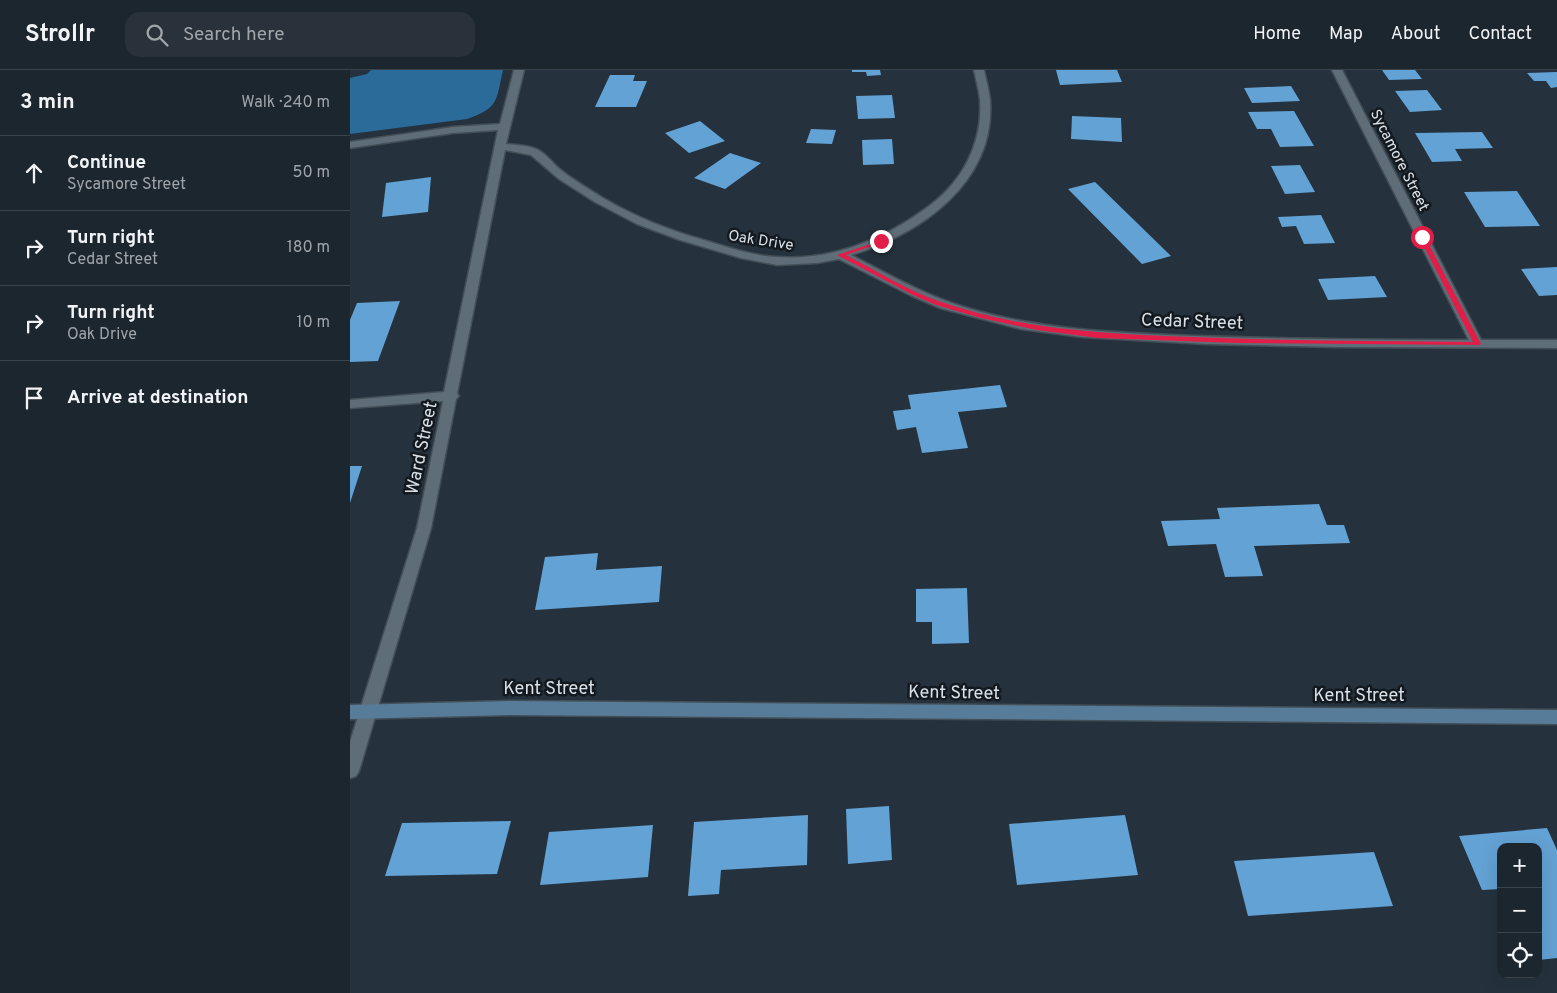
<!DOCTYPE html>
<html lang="en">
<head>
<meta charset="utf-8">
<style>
	:root { --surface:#1c262e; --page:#29323a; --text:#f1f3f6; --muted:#a0a5aa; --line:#3a434a }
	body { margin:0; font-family:Overpass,sans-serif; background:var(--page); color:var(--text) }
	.controls { position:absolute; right:15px; bottom:15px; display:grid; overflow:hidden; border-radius:10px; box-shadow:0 5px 20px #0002 }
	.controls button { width:45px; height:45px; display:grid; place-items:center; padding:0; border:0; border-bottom:1px solid var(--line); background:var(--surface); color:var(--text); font:25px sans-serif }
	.stop { position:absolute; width:15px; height:15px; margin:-11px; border:4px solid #e11d48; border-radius:50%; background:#fff }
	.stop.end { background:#e11d48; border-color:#fff; box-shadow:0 1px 5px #0008 }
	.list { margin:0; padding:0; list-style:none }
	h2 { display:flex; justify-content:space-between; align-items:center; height:65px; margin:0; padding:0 20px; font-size:21px }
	h2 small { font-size:16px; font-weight:400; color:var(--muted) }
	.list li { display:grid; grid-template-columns:32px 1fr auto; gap:15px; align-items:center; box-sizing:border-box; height:75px; padding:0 20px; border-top:1px solid var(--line) }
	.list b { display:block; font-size:19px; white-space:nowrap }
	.list p { margin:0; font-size:16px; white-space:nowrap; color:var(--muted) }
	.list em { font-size:16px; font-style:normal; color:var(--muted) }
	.icon { flex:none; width:28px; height:28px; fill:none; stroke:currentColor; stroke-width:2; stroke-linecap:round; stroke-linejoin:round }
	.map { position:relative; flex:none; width:1207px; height:923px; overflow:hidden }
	header { display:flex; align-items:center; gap:30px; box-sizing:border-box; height:70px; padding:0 25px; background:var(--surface); border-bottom:1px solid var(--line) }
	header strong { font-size:24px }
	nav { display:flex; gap:28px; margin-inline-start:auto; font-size:18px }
	.search { width:350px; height:45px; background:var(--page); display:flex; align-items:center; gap:12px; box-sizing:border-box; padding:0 18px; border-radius:15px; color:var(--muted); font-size:19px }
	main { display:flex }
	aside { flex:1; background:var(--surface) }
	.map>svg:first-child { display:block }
</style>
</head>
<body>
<header>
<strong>Strollr</strong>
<div class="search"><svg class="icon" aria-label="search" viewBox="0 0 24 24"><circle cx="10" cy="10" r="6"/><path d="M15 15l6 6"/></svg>Search here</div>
<nav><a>Home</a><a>Map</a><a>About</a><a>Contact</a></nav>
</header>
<main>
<aside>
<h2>3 min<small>Walk · 240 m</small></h2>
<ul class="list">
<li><svg class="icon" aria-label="ahead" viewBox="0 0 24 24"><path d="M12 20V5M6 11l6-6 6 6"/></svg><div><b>Continue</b><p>Sycamore Street</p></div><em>50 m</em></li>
<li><svg class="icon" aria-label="right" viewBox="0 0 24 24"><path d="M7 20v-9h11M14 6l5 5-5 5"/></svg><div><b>Turn right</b><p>Cedar Street</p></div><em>180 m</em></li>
<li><svg class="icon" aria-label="right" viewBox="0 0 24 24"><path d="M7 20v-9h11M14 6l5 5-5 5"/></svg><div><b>Turn right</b><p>Oak Drive</p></div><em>10 m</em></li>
<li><svg class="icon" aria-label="arrive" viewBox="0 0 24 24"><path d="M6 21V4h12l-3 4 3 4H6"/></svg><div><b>Arrive at destination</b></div></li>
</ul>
</aside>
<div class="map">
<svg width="1207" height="923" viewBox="0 0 1207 923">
	<rect width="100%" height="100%" fill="#25323d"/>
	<path fill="#2b6b99" d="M 21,0 L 153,0 C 146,31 149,38 117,49 L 0,64 L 0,8 L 17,4 Z"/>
	<path fill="#63a2d4" d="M 502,0 L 530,0 L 531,5 L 517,6 L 516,2 L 502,2 Z
		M 706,0 L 767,0 L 772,12 L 710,15 Z
		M 1032,0 L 1065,0 L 1072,9 L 1039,10 Z
		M 1207,2 L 1207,17 L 1201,18 L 1196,11 L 1184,11 L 1177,3 Z
		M 260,5 L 285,5 L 283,11 L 297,11 L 286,37 L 245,37 Z
		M 941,16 L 950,31 L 902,33 L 894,18 Z
		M 1077,20 L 1092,40 L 1060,42 L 1045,21 Z
		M 542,25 L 545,48 L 508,49 L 506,26 Z
		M 944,41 L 964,76 L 930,77 L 921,59 L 907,59 L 898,42 Z
		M 722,46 L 771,48 L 772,72 L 721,69 Z
		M 350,51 L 375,71 L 339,83 L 315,63 Z
		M 461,59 L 486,60 L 482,74 L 456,73 Z
		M 1132,62 L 1143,78 L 1105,79 L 1112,91 L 1082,92 L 1065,63 Z
		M 542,69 L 544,94 L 513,95 L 512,70 Z
		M 380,83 L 411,93 L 375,119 L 344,108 Z
		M 950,95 L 965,122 L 935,124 L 921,96 Z
		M 81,107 L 78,142 L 32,147 L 36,113 Z
		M 745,112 L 821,186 L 792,194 L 718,119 Z
		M 1167,121 L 1190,156 L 1135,157 L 1114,122 Z
		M 971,145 L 985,173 L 954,174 L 946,156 L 932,157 L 928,147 Z
		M 1207,197 L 1207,225 L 1189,226 L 1171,199 Z
		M 1025,206 L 1037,227 L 978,230 L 968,209 Z
		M 50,231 L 28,291 L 0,292 L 0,250 L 7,233 Z
		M 650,315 L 657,337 L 608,342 L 618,378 L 572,383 L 566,357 L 547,360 L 543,341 L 561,339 L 558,325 Z
		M 0,396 L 12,396 L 0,433 Z
		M 969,434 L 977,455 L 994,455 L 1000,473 L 904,476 L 913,506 L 875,507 L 866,474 L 818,476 L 811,451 L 870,449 L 867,438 Z
		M 248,483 L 246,500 L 312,496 L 309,532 L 185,540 L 195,487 Z
		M 617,518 L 619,573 L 582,574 L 582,552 L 566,552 L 566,519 Z
		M 539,736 L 542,790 L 498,794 L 496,739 Z
		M 458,745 L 457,795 L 371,800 L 369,824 L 338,826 L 344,752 Z
		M 775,745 L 788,805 L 667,815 L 659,754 Z
		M 161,751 L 147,804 L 35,806 L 52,753 Z
		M 303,755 L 298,807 L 190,815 L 199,762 Z
		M 1197,758 L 1207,780 L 1207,888 L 1189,890 L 1188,777 L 1151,777 L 1151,819 L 1132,820 L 1109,766 Z
		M 1024,782 L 1043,836 L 898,846 L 884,791 Z"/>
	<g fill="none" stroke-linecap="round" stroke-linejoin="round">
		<g stroke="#434e56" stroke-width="3">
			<path id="street" d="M 164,0 L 174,0 L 156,74 C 166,75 176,75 186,79 C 196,83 203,94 212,101 C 225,111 239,119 253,128 C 285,147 321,161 357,171 C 380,178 404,186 427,187 C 480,191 533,170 575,139 C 611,114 633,75 630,30 C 629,20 626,10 624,0 L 634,0 C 636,10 639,20 640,30 C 646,112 571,164 501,185 C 538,204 574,225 614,237 C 689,260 768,263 846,266 C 937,269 1028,270 1119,270 L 982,0 L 992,0 L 1131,270 L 1207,270 L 1207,278 L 988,277 L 856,274 L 732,267 L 671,259 L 590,238 L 560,225 L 489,189 L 467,193 L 427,195 L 391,188 L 330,170 L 287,154 L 245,132 L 209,109 L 181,85 L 155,80 L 107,324 L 109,326 L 106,329 L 81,458 L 9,701 L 6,706 L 0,708 L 0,672 L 67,458 L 93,331 L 0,338 L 0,330 L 94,322 L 148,60 L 103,63 L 0,78 L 0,72 L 103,57 L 150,54 Z"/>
		</g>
		<g stroke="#434e56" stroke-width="3">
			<path id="secondary" d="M 161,631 L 1207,640 L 1207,654 L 161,645 L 0,649 L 0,635 Z"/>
		</g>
		<use href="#street" fill="#5f6d79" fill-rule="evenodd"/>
		<use href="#secondary" fill="#577c99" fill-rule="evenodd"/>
	</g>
	<path fill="#e11d48" d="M 1072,165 L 1075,167 L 1131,274 L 1130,275 L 887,273 L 748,268 L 687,260 L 631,248 L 586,235 L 563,225 L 487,185 L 533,170 L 533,172 L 496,185 C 527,201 558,221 591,232 C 673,260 756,264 842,267 C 935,271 1029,271 1123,272 L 1069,167 Z"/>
	<g text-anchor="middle" stroke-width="5" stroke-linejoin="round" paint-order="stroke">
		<g font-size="15" fill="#d9e1e8" stroke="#13191e">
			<text transform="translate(1050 90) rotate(63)" y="5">Sycamore Street</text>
			<text transform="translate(411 170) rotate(9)" y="5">Oak Drive</text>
		</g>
		<g font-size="18" fill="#d9e1e8" stroke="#13191e">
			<text transform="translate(842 251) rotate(2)" y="6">Cedar Street</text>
			<text transform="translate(71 378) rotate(-78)" y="6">Ward Street</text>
			<text x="199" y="624">Kent Street</text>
			<text transform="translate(604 622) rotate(1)" y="6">Kent Street</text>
			<text x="1009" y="631">Kent Street</text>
		</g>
	</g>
</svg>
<div class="controls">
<button>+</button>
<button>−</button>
<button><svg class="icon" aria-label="locate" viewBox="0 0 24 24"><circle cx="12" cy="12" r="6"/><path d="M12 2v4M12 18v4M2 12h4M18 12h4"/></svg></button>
</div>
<div class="stop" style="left:1072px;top:167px"></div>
<div class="stop end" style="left:531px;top:171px"></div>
</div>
</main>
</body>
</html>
